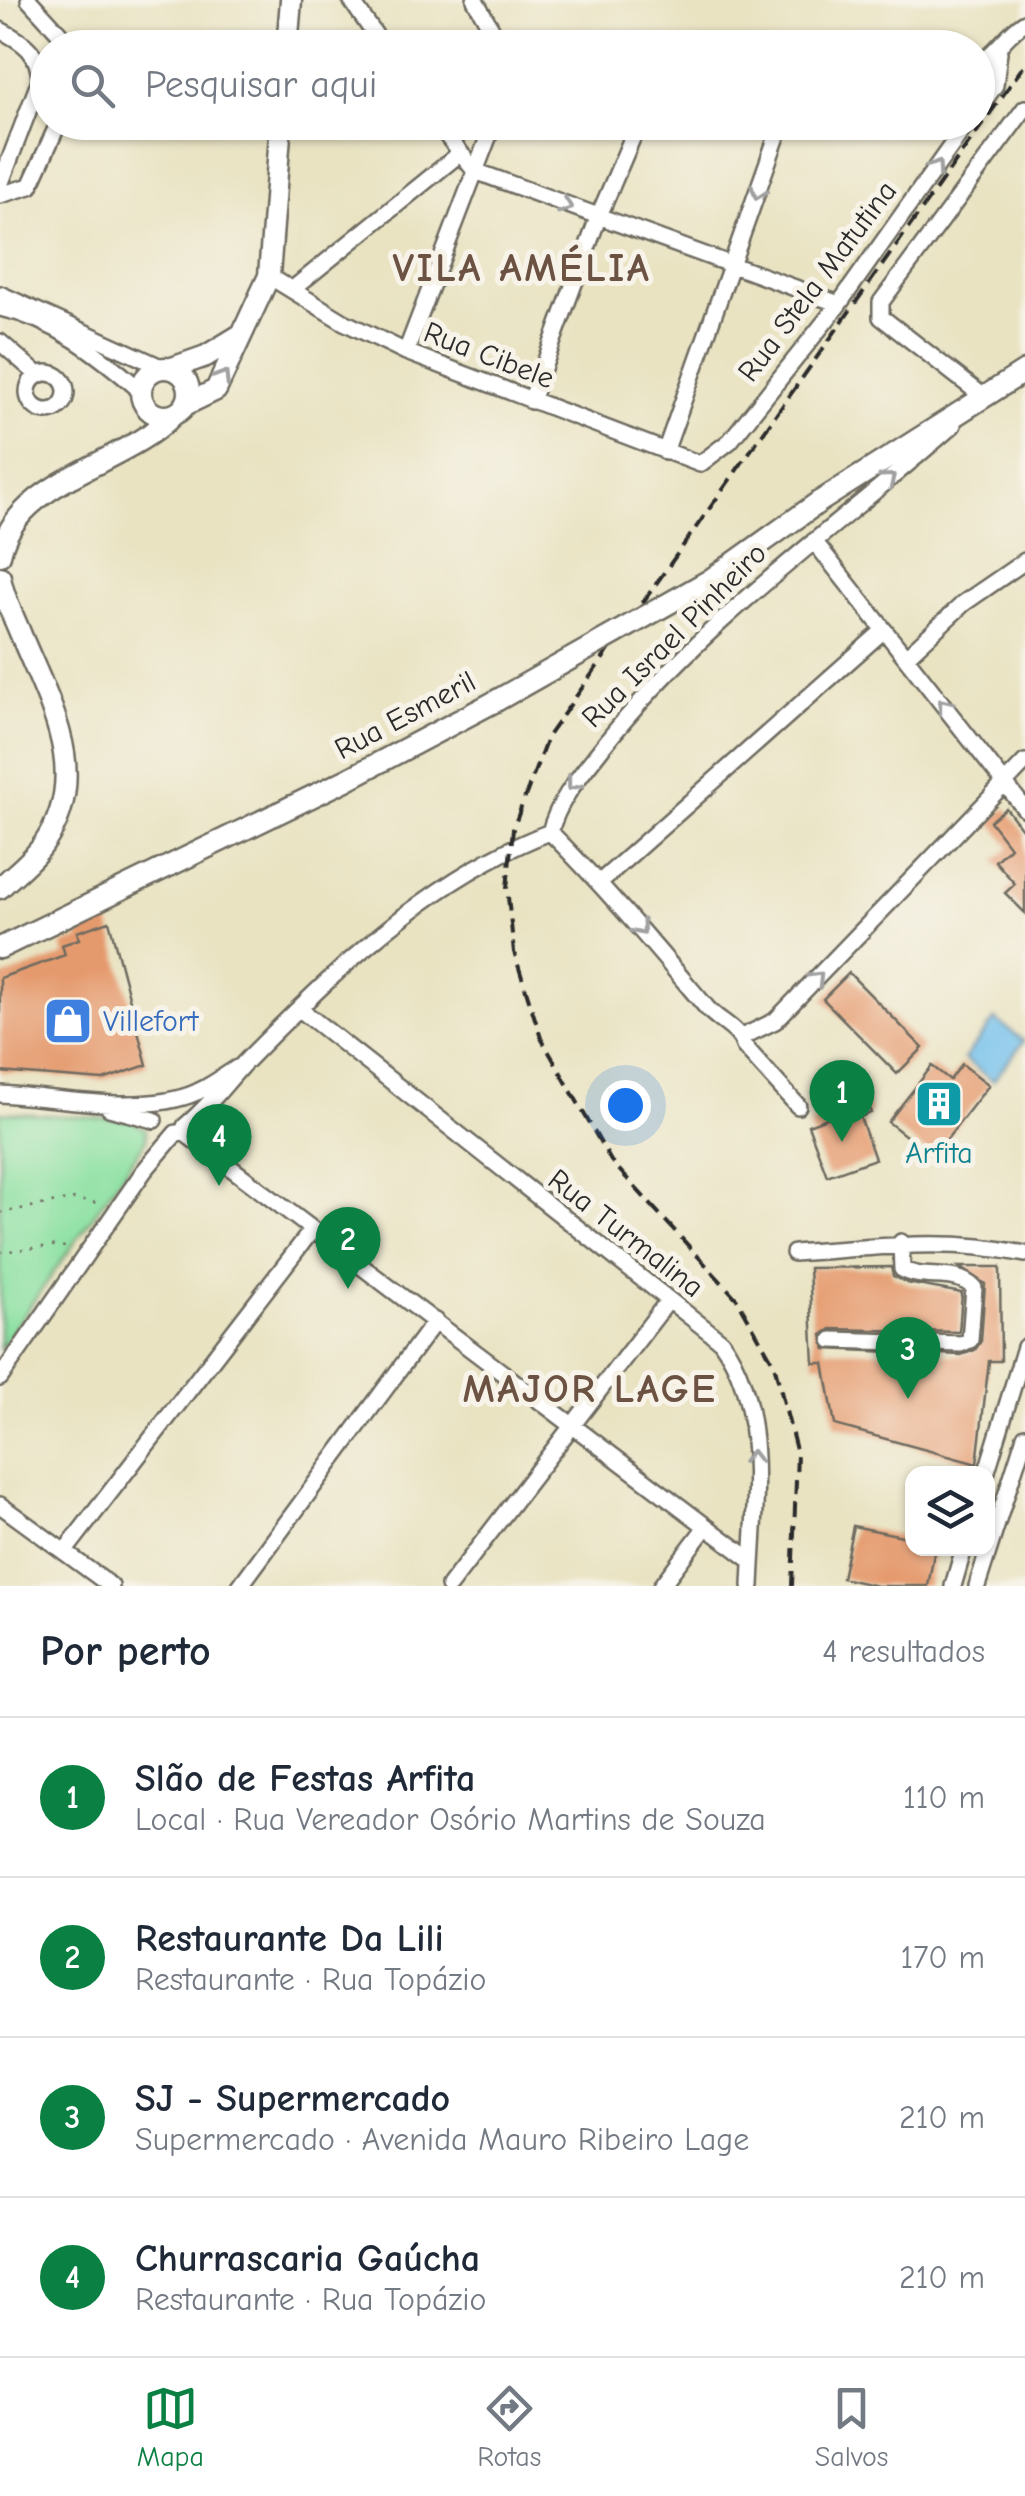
<!DOCTYPE html>
<html lang="pt">
<head>
<meta charset="utf-8">
<style>
	:root { --surface:#fff; --page:#f2f2f3; --text:#1f2937; --muted:#747a83; --line:#e0e1e3; --accent:#0b8043 }
	body { margin:0; font-family:"Comic Neue",sans-serif; background:var(--page); color:var(--text) }
	.controls { position:absolute; right:30px; bottom:30px; display:grid; overflow:hidden; border-radius:20px; box-shadow:0 2px 8px #0004 }
	.controls button { width:90px; height:90px; display:grid; place-items:center; padding:0; border:0; border-bottom:2px solid var(--line); background:var(--surface); color:var(--text); font:50px sans-serif }
	.you { position:absolute; left:625px; top:1105px; width:35px; height:35px; margin:-25px; border:8px solid #fff; border-radius:50%; background:#1a73e8; box-shadow:0 0 0 15px #1a73e833 }
	.badge { display:grid; place-items:center; width:65px; height:65px; border-radius:50%; background:var(--accent); color:#fff; font-size:32px; font-weight:700 }
	.pin { position:absolute; translate:-50% -82px; filter:drop-shadow(0 2px 5px #0008) }
	.pin::after { content:''; position:absolute; top:52px; width:35px; height:30px; background:inherit; clip-path:polygon(0 0,100% 0,50% 100%) }
	.list { margin:0; padding:0; list-style:none }
	h2 { display:flex; justify-content:space-between; align-items:center; height:130px; margin:0; padding:0 40px; font-size:42px }
	h2 small { font-size:32px; font-weight:400; color:var(--muted) }
	.list li { display:grid; grid-template-columns:65px 1fr auto; gap:30px; align-items:center; box-sizing:border-box; height:160px; padding:0 40px; border-top:2px solid var(--line) }
	.list b { display:block; font-size:38px; white-space:nowrap }
	.list p { margin:0; font-size:32px; white-space:nowrap; color:var(--muted) }
	.list em { font-size:32px; font-style:normal; color:var(--muted) }
	.icon { flex:none; width:55px; height:55px; fill:none; stroke:currentColor; stroke-width:2; stroke-linecap:round; stroke-linejoin:round }
	.map { position:relative; flex:none; width:1025px; height:1586px; overflow:hidden }
	.search { position:absolute; background:var(--surface); box-shadow:0 2px 8px #0004; left:30px; right:30px; top:30px; height:110px; display:flex; align-items:center; gap:25px; box-sizing:border-box; padding:0 35px; border-radius:55px; color:var(--muted); font-size:38px }
	.sheet { height:770px; background:var(--surface) }
	nav { display:flex; justify-content:space-around; align-items:center; box-sizing:border-box; height:140px; border-top:2px solid var(--line); background:var(--surface); font-size:28px; color:var(--muted) }
	nav a { display:grid; justify-items:center; gap:5px }
	nav .on { color:var(--accent) }
	.map>svg:first-child { display:block }
</style>
</head>
<body>
<div class="map">
<svg width="1025" height="1586" viewBox="0 0 1025 1586">
	<rect width="100%" height="100%" fill="#f7f3e8"/>
	<filter id="ink" filterUnits="userSpaceOnUse"><feTurbulence type="fractalNoise" baseFrequency=".01" numOctaves="2"/><feDisplacementMap in="SourceGraphic" scale="20" xChannelSelector="R" yChannelSelector="G"/><feConvolveMatrix kernelMatrix="1 2 1 2 8 2 1 2 1" color-interpolation-filters="sRGB"/></filter>
	<filter id="wash" filterUnits="userSpaceOnUse"><feTurbulence type="fractalNoise" baseFrequency=".0048" numOctaves="4" result="noise"/><feDisplacementMap in="SourceGraphic" scale="40" xChannelSelector="R" yChannelSelector="G"/><feGaussianBlur stdDeviation="2.25" result="paint"/><feColorMatrix in="noise" values="0 0 0 0 0 0 0 0 0 0 0 0 0 0 0 0 0 1.4 0 .05"/><feComposite in="paint" operator="in"/></filter>
	<g filter="url(#wash)">
		<rect width="100%" height="100%" fill="#e9e3c2"/>
		<path fill="#8ce1a3" stroke="#5c8667" stroke-width="2.5" d="M 0,1112 L 130,1120 L 146,1129 L 146,1141 L 0,1349 Z"/>
		<path fill="#73c1ed" stroke="#4f768c" stroke-width="2.5" d="M 995,1019 L 1024,1041 L 993,1081 L 964,1059 Z"/>
		<g id="blocks">
			<path fill="#e59a6d" d="M 1006,808 L 1025,833 L 1025,913 L 1005,893 L 1015,884 L 995,861 L 1010,847 L 990,821 Z
				M 109,921 L 147,1065 L 103,1080 L 0,1072 L 0,978 L 65,955 L 62,945 L 79,939 L 77,932 Z
				M 849,973 L 923,1048 L 897,1074 L 823,999 Z
				M 962,1064 L 989,1085 L 933,1157 L 888,1122 L 932,1066 L 950,1080 Z
				M 868,1103 L 871,1113 L 860,1117 L 875,1159 L 827,1176 L 808,1125 Z
				M 891,1267 L 893,1276 L 907,1283 L 962,1293 L 959,1332 L 831,1329 L 822,1335 L 825,1349 L 961,1355 L 975,1350 L 981,1341 L 985,1284 L 959,1267 L 1000,1267 L 1001,1361 L 989,1361 L 977,1464 L 835,1425 L 824,1363 L 814,1363 L 809,1268 Z
				M 853,1526 L 912,1538 L 912,1548 L 935,1548 L 928,1586 L 877,1586 L 842,1578 Z"/>
		</g>
	</g>
	<g filter="url(#ink)">
		<use href="#blocks" fill-opacity="0" stroke="#6e6b60" stroke-width="2.5"/>
		<g fill="none" stroke-linecap="round" stroke-linejoin="round">
			<g stroke="#6e6b60" stroke-width="20">
				<path id="minor" d="M 29,0 L 73,48
					M 351,0 L 384,48
					M 475,0 L 502,48
					M 0,30 C 24,42 39,52 40,80 L 0,185
					M 978,64 C 998,52 1005,35 1025,22
					M 978,110 L 995,85 L 999,52
					M 436,122 L 475,171 L 839,304
					M 0,195 L 30,186 L 59,122
					M 269,276 L 344,322 L 406,352 L 700,464 L 730,441 L 839,304 L 968,122
					M 294,288 L 458,155
					M 0,294 L 161,367
					M 0,308 C 56,320 98,354 140,390
					M 0,342 L 38,375
					M 406,352 L 494,122
					M28 392a19 19 0 1 1 38 0a19 19 0 1 1-38 0Z
					M 531,401 L 598,218 L 639,122
					M 978,403 L 984,397 L 881,317 L 881,302 L 1025,108
					M 665,452 L 782,122
					M 814,541 L 1025,809
					M 906,657 L 964,603 L 1025,561
					M 550,832 C 559,799 580,776 601,749 C 699,623 834,530 953,425
					M 550,832 C 606,888 656,948 707,1008 C 718,1021 740,1029 744,1046 L 798,1106
					M 600,882 L 884,630
					M 301,1010 L 721,1341 C 769,1407 754,1507 751,1586
					M 742,1037 L 775,1021 L 1025,762
					M 0,1094 C 56,1097 145,1116 197,1092 C 211,1086 224,1076 237,1068
					M 109,1108 L 154,1120
					M 185,1126 C 210,1106 225,1083 247,1060 C 334,971 432,877 550,832
					M 182,1131 L 752,1561
					M 794,1253 C 876,1248 942,1237 1025,1254
					M 832,1340 L 961,1344 L 970,1340 L 974,1288 C 955,1268 924,1282 902,1269 L 901,1242
					M 0,1378 L 144,1171 L 176,1133
					M 986,1474 L 1025,1347
					M 0,1505 L 111,1586
					M 65,1551 L 312,1230
					M 240,1586 L 435,1321
					M 449,1586 L 668,1301
					M 661,1586 L 705,1528
					M 953,1586 L 964,1548
					M 977,1586 L 1025,1436"/>
			</g>
			<g stroke="#6e6b60" stroke-width="25">
				<path id="major" d="M 287,48 L 291,0
					M141 392a24 24 0 1 1 48 0a24 24 0 1 1-48 0Z
					M 172,368 L 206,356 L 242,334
					M 187,404 L 216,390 L 269,276 L 281,122
					M 819,502 L 1025,371
					M 0,555 C 16,479 125,465 173,415
					M 0,577 C 3,597 14,617 21,635 C 49,703 93,775 43,845 C 32,861 14,874 0,888
					M 0,948 L 346,780 L 494,702"/>
			</g>
			<path stroke="#6e6b60" stroke-width="2.5" stroke-dasharray="2.5 8" stroke-linecap="butt" d="M 0,1213 L 72,1199 L 102,1204
				M 0,1252 L 60,1245 L 70,1250"/>
			<use href="#minor" stroke="#fff" stroke-width="15"/>
			<use href="#major" stroke="#fff" stroke-width="20"/>
			<path stroke="#2b2b2b" stroke-width="4" stroke-dasharray="15 8" stroke-linecap="butt" d="M 792,1586 L 797,1454 L 774,1364 L 737,1299 L 611,1161 L 541,1038 L 514,952 L 507,888 L 513,829 L 548,736 L 1025,64"/>
			<g stroke="#6e6b60" stroke-width="25" stroke-linecap="butt">
				<path id="major-bridge" d="M 494,702 L 710,580 L 819,502"/>
			</g>
			<use href="#major-bridge" stroke="#fff" stroke-width="20"/>
		</g>
		<defs><path id="oneway-chevron" d="M-2-3.5L2.5 0L-2 3.5" fill="none" stroke-width="1.6" stroke-linecap="round" stroke-linejoin="round" transform="scale(2.5)"/></defs>
		<g stroke="#a0a0a0">
			<use href="#oneway-chevron" transform="translate(936 167) rotate(-55)"/>
			<use href="#oneway-chevron" transform="translate(758 193) rotate(109)"/>
			<use href="#oneway-chevron" transform="translate(566 206) rotate(21)"/>
			<use href="#oneway-chevron" transform="translate(223 377) rotate(-58)"/>
			<use href="#oneway-chevron" transform="translate(889 479) rotate(-40)"/>
			<use href="#oneway-chevron" transform="translate(944 705) rotate(-128)"/>
			<use href="#oneway-chevron" transform="translate(573 784) rotate(128)"/>
			<use href="#oneway-chevron" transform="translate(640 929) rotate(50)"/>
			<use href="#oneway-chevron" transform="translate(817 978) rotate(-46)"/>
			<use href="#oneway-chevron" transform="translate(752 1457) rotate(-90)"/>
		</g>
	</g>
	<defs>
		<g id="shop-square" transform="scale(2.5)"><rect x="-9" y="-9" width="18" height="18" rx="4" fill="#3f7fe0" stroke="#f7f3e8"/><path d="M-5-2.5h2.3a2.7 3.5 0 0 1 5.4 0H5L5.5 6h-11ZM-1.5-2.5h3a1.5 2.3 0 0 0-3 0Z" fill="#fff"/></g>
		<g id="building-square" transform="scale(2.5)"><rect x="-9" y="-9" width="18" height="18" rx="4" fill="#0f9aa8" stroke="#f7f3e8"/><path d="M-4-6H4V6H1V3H-1V6H-4ZM-2.5-4.3h1.7v1.8h-1.7ZM.8-4.3h1.7v1.8H.8ZM-2.5-1h1.7V.8h-1.7ZM.8-1h1.7V.8H.8Z" fill="#fff"/></g>
	</defs>
	<g fill-rule="evenodd">
		<use href="#shop-square" x="68" y="1021"/>
		<use href="#building-square" x="939" y="1104"/>
	</g>
	<g text-anchor="middle" stroke-width="10" stroke-linejoin="round" paint-order="stroke">
		<g font-size="30" fill="#2b2b2b" stroke="#f7f3e8">
			<text transform="translate(817 281) rotate(-53)" y="10">Rua Stela Matutina</text>
			<text transform="translate(489 355) rotate(21)" y="10">Rua Cibele</text>
			<text transform="translate(674 635) rotate(-45)" y="10">Rua Israel Pinheiro</text>
			<text transform="translate(405 715) rotate(-28)" y="10">Rua Esmeril</text>
			<text transform="translate(626 1233) rotate(38)" y="10">Rua Turmalina</text>
		</g>
		<g font-size="30" fill="#366cbe" stroke="#f7f3e8" text-anchor="start">
			<text x="103" y="1031">Villefort</text>
		</g>
		<g font-size="30" fill="#0d838f" stroke="#f7f3e8">
			<text x="939" y="1163">Arfita</text>
		</g>
		<g font-size="40" font-weight="bold" letter-spacing="2.5" fill="#6c5242" stroke="#f7f3e8">
			<text x="522" y="281">VILA AMÉLIA</text>
			<text x="590" y="1402">MAJOR LAGE</text>
		</g>
	</g>
</svg>
<div class="controls">
<button><svg class="icon" aria-label="layers" viewBox="0 0 24 24"><path d="M12 4l9 5-9 5-9-5zM3 14l9 5 9-5"/></svg></button>
</div>
<div class="you"></div>
<div class="pin badge" style="left:842px;top:1142px">1</div>
<div class="pin badge" style="left:348px;top:1289px">2</div>
<div class="pin badge" style="left:908px;top:1399px">3</div>
<div class="pin badge" style="left:219px;top:1186px">4</div>
<div class="search"><svg class="icon" aria-label="search" viewBox="0 0 24 24"><circle cx="10" cy="10" r="6"/><path d="M15 15l6 6"/></svg>Pesquisar aqui</div>
</div>
<section class="sheet">
<h2>Por perto<small>4 resultados</small></h2>
<ul class="list">
<li><span class="badge">1</span><div><b>Slão de Festas Arfita</b><p>Local · Rua Vereador Osório Martins de Souza</p></div><em>110 m</em></li>
<li><span class="badge">2</span><div><b>Restaurante Da Lili</b><p>Restaurante · Rua Topázio</p></div><em>170 m</em></li>
<li><span class="badge">3</span><div><b>SJ - Supermercado</b><p>Supermercado · Avenida Mauro Ribeiro Lage</p></div><em>210 m</em></li>
<li><span class="badge">4</span><div><b>Churrascaria Gaúcha</b><p>Restaurante · Rua Topázio</p></div><em>210 m</em></li>
</ul>
</section>
<nav>
<a class="on"><svg class="icon" aria-label="map" viewBox="0 0 24 24"><path d="M3 6l6-2 6 2 6-2v14l-6 2-6-2-6 2zM9 4v14M15 6v14"/></svg>Mapa</a>
<a><svg class="icon" aria-label="directions" viewBox="0 0 24 24"><path d="M12 3l9 9-9 9-9-9zM9 14v-3h6M13 9l2 2-2 2"/></svg>Rotas</a>
<a><svg class="icon" aria-label="saved" viewBox="0 0 24 24"><path d="M7 4h10v16l-5-4-5 4z"/></svg>Salvos</a>
</nav>
</body>
</html>
